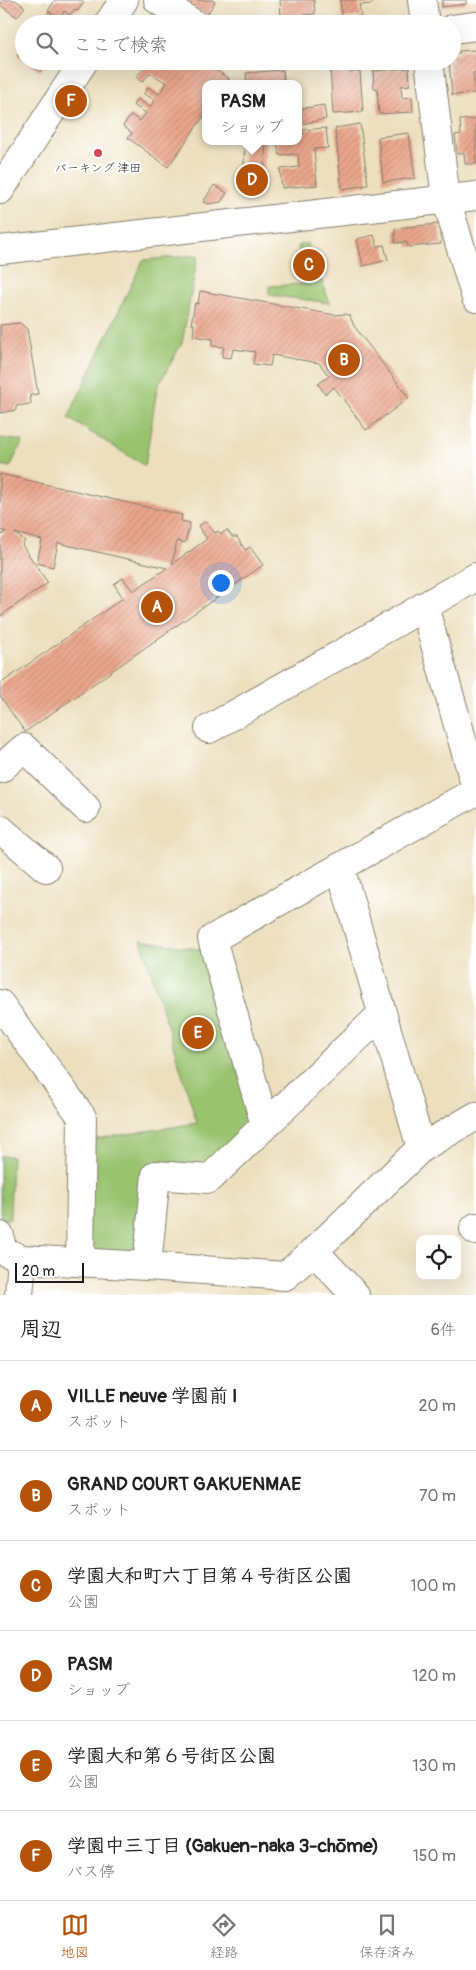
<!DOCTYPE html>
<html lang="ja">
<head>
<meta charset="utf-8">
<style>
	:root { --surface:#fff; --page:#f6f6f6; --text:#222; --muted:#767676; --line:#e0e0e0; --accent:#b45309 }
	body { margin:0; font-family:Pangolin,"Klee One",sans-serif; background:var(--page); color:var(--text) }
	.controls { position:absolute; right:15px; bottom:15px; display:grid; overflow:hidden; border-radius:10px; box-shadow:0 5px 20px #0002 }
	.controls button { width:45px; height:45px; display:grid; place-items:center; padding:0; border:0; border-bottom:1px solid var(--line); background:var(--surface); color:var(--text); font:25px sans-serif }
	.scale { position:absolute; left:15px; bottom:12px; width:69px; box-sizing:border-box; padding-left:5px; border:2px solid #1c1c1c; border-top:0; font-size:14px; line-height:18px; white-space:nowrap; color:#1c1c1c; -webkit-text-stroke:4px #fff; paint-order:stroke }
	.you { position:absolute; left:220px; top:582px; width:18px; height:18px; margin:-12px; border:4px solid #fff; border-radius:50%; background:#1a73e8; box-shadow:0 0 0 8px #1a73e833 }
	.badge { display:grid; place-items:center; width:32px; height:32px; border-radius:50%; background:var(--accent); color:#fff; font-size:16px; font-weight:700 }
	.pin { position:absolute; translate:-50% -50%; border:2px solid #fff; box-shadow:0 1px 5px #0006 }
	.popup { position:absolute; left:202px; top:80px; width:100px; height:65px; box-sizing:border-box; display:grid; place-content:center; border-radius:10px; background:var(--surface); filter:drop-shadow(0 1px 4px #0005); font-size:16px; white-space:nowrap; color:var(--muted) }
	.popup b { font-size:19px; color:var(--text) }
	.popup::after { content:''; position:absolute; left:50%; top:100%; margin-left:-10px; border:10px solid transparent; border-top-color:var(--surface) }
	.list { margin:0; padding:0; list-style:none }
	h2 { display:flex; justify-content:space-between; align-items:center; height:65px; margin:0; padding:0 20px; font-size:21px }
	h2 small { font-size:16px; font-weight:400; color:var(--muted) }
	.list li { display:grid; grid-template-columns:32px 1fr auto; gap:15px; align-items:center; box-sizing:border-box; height:90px; padding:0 20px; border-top:1px solid var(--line) }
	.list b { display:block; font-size:19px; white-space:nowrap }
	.list p { margin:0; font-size:16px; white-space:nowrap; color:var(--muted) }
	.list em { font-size:16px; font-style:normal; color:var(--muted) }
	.icon { flex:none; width:28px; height:28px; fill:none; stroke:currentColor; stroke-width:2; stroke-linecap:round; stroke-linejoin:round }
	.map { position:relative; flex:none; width:476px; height:1295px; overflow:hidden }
	.search { position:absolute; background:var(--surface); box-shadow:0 5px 20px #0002; left:15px; right:15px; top:15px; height:55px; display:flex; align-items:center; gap:12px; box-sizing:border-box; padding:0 18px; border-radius:28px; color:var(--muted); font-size:19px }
	.sheet { height:605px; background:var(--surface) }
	nav { display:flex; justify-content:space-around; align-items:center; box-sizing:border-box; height:70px; border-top:1px solid var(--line); background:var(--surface); font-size:14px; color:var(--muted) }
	nav a { display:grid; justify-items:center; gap:2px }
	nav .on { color:var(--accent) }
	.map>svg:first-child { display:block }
</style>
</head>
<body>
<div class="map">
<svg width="476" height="1295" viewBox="0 0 476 1295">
	<defs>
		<pattern id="building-hatch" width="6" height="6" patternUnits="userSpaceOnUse" patternTransform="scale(1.25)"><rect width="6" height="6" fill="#eaa68c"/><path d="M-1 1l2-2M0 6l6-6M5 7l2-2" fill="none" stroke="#c88e78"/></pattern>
	</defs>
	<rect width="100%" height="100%" fill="#fff"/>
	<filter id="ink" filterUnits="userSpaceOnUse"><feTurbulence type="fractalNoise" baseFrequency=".02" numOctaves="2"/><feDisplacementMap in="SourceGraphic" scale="10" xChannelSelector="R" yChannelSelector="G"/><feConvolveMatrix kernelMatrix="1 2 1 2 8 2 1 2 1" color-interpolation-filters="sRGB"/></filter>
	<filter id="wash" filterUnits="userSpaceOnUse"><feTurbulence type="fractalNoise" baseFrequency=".0096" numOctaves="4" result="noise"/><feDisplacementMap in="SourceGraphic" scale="20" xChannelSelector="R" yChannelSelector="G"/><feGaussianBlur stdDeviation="1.12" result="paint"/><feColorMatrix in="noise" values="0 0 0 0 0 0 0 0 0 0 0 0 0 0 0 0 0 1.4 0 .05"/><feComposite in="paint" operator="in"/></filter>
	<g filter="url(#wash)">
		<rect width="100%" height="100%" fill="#ecdfbd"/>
		<path fill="#9ac36f" stroke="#5b7046" d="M 307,243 L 330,303 L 269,295 L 269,286 L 305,284 L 298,246 Z
			M 198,255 L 182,343 L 157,388 L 145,466 L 68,418 L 143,260 Z
			M 0,438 L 23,441 L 10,467 L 0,465 Z
			M 141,940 L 203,950 L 251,1116 L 249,1127 L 207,1167 L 154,1165 L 138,1250 L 130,1256 L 94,1253 L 88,1245 L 89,1140 L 197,1123 Z
			M 0,1156 L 12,1156 L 10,1219 L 0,1219 Z"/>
		<g id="blocks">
			<path fill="url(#building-hatch)" d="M 3,0 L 15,0 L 25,7 L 17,17 L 0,5 Z
				M 55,0 L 81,0 L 84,2 L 78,11 L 75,9 L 70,15 L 64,11 L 60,18 L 48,11 Z
				M 182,0 L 212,0 L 215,2 L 206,16 Z
				M 280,0 L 314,0 L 315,14 L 281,17 Z
				M 340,0 L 372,0 L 372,4 L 359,5 L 361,16 L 342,19 Z
				M 442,0 L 466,0 L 466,4 L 442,7 Z
				M 153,13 L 169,24 L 146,24 Z
				M 50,16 L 61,24 L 44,24 Z
				M 24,45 L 24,60 L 17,55 Z
				M 476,50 L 476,72 L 473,73 L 475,93 L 452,95 L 449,61 L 452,61 L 452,55 L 459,54 L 459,51 Z
				M 26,61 L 48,61 L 40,72 Z
				M 133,61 L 216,61 L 212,67 L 229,79 L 226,84 L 206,84 L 206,113 L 168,167 L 128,138 L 132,133 L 123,126 L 131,115 L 140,121 L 146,113 L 133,105 L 137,99 L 150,107 L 155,100 L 144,94 L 148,87 L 159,94 L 167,83 L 150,73 L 142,82 L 136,77 L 144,68 Z
				M 348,65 L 349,72 L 360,71 L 363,112 L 333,114 L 330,67 Z
				M 409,68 L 410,85 L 401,86 L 402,98 L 412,97 L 413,112 L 379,114 L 377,88 L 374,89 L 373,71 Z
				M 283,70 L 284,84 L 247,84 L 246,73 Z
				M 324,105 L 326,119 L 301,124 L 299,109 Z
				M 476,119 L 476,164 L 465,164 L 464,153 L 457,154 L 455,135 L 461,134 L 460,120 Z
				M 360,124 L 368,185 L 342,189 L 335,128 Z
				M 326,128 L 328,148 L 314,149 L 317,185 L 282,188 L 280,169 L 299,167 L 298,154 L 279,155 L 277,141 L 298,141 L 298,135 L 303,134 L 303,130 Z
				M 409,133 L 415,178 L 383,182 L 378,137 Z
				M 245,141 L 266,141 L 263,186 L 243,184 Z
				M 214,185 L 227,193 L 221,202 L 209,204 L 203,202 Z
				M 439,224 L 441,244 L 408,247 L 407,242 L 395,243 L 395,228 Z
				M 374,235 L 377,246 L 384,245 L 388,260 L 363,266 L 357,239 Z
				M 200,291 L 335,315 L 346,314 L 350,316 L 354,326 L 409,398 L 366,430 L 334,387 L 325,394 L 318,384 L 329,376 L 319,363 L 272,355 L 270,366 L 253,364 L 255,352 L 233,349 L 231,358 L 222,357 L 224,347 L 212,346 L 213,339 L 193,336 L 194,324 L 191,324 L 195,303 L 198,304 Z
				M 20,323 L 27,329 L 38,394 L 30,395 L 31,404 L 16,406 L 16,410 L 0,413 L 0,325 Z
				M 0,474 L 182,515 L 181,521 L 190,523 L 185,543 L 177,541 L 172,564 L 207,539 L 198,526 L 206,521 L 215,533 L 218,531 L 221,534 L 227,530 L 232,537 L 237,537 L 245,550 L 250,547 L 263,565 L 25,732 L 0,696 L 0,684 L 123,598 L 114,584 L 123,578 L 133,591 L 167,568 L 58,543 L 53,567 L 37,563 L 42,540 L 14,533 L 25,541 L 22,545 L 48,583 L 0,616 L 0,536 L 6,532 L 0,530 Z"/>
		</g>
	</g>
	<g filter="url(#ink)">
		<use href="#blocks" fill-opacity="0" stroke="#847e6c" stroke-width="1"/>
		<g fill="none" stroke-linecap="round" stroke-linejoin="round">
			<g stroke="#847e6c" stroke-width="30">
				<path id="street" d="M 158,0 L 194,24
					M 422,0 L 425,24
					M 452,29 L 476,26
					M 429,61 L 446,199 L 476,298
					M 424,606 L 476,788
					M 209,729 L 476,577
					M 0,769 L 24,748 L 86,808
					M 0,829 L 46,868
					M 340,867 L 421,1148
					M 0,1004 L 82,1117 L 80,1262
					M 265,1125 L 212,939 L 476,791
					M 476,1227 L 474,1229 L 476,1231
					M 0,1236 L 1,1250 L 22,1259 L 147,1266
					M 314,1251 L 285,1276 L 147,1266 L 156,1175 L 209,1179 L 382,1014
					M 19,1295 L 22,1259
					M 355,1295 L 314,1251 L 421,1148 L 476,1116"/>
			</g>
			<g stroke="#847e6c" stroke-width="30">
				<path id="secondary" d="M 108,24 L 124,0
					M 0,190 L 84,61
					M 0,250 L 476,196"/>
			</g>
			<use href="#street" stroke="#fff" stroke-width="28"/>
			<use href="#secondary" stroke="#fff" stroke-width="28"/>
		</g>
	</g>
	<circle fill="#d1495b" stroke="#fff" stroke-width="2" cx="98" cy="153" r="5"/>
	<g text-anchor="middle" stroke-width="4" stroke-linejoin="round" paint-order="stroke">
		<g font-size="12" fill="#1c1c1c" stroke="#fff">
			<text x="98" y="172">パーキング 津田</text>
		</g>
	</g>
</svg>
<div class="controls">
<button><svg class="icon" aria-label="locate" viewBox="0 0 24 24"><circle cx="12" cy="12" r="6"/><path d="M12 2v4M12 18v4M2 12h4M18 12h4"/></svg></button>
</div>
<div class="scale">20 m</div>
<div class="you"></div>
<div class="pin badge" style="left:157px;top:607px">A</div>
<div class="pin badge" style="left:344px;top:360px">B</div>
<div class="pin badge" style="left:309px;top:265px">C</div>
<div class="pin badge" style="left:252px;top:180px">D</div>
<div class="popup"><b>PASM</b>ショップ</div>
<div class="pin badge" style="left:198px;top:1033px">E</div>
<div class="pin badge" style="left:71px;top:101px">F</div>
<div class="search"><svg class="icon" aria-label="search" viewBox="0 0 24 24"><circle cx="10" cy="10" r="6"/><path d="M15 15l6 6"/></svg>ここで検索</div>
</div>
<section class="sheet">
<h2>周辺<small>6件</small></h2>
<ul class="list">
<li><span class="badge">A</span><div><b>VILLE neuve 学園前 I</b><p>スポット</p></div><em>20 m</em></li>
<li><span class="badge">B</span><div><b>GRAND COURT GAKUENMAE</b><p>スポット</p></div><em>70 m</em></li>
<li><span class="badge">C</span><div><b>学園大和町六丁目第４号街区公園</b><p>公園</p></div><em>100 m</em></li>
<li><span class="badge">D</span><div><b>PASM</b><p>ショップ</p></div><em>120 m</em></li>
<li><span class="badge">E</span><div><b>学園大和第６号街区公園</b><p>公園</p></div><em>130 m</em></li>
<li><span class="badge">F</span><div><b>学園中三丁目 (Gakuen-naka 3-chōme)</b><p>バス停</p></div><em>150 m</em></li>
</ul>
</section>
<nav>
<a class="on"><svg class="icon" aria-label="map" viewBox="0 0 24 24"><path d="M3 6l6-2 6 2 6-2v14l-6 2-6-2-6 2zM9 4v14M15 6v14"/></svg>地図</a>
<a><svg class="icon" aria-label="directions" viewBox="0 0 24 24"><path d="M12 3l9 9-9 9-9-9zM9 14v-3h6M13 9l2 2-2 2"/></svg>経路</a>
<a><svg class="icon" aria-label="saved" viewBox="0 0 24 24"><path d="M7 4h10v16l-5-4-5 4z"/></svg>保存済み</a>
</nav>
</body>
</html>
